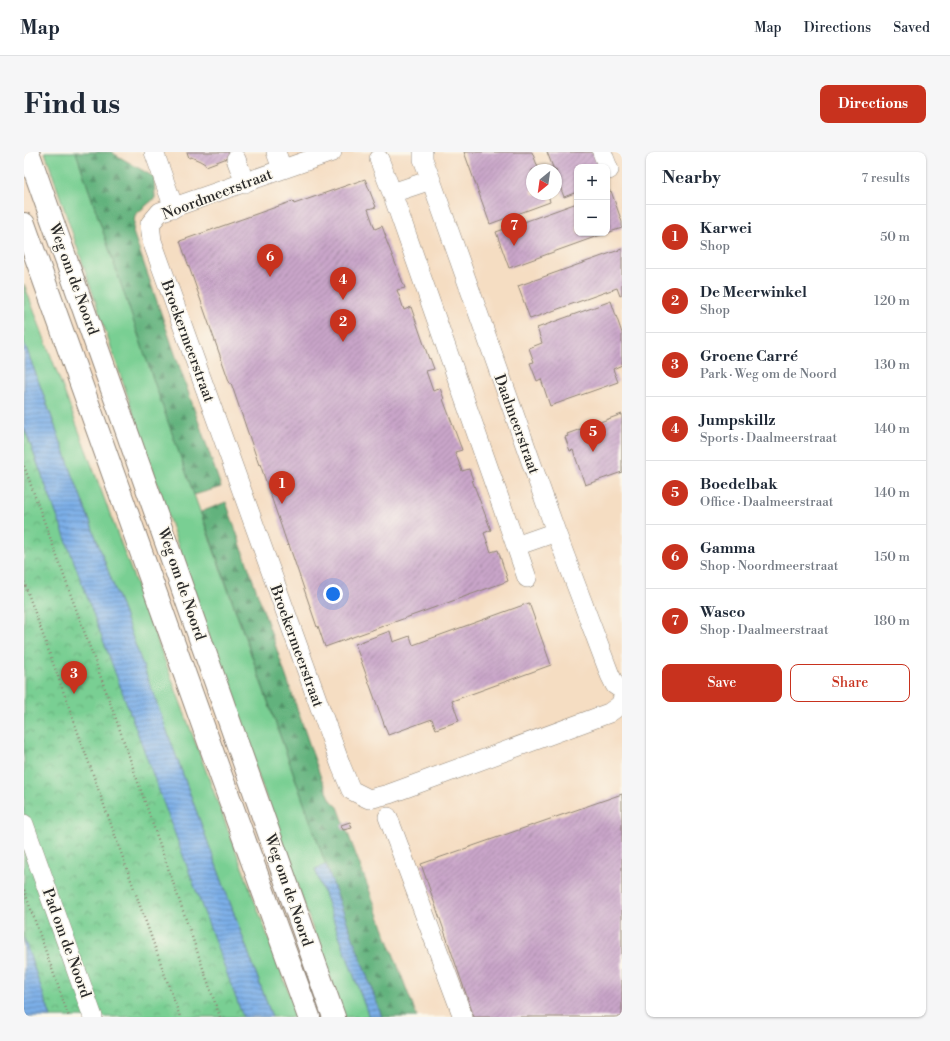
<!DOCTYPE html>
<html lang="en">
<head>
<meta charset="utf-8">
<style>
	:root { --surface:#fff; --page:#f6f6f7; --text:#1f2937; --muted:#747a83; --line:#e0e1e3; --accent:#c8321e }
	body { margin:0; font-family:"Libre Bodoni",serif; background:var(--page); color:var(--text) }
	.controls { position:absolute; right:12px; top:12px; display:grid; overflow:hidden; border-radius:8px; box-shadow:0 1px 3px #0004 }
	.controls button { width:36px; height:36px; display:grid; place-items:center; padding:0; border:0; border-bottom:1px solid var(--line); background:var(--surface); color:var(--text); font:20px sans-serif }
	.compass { position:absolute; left:502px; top:12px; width:36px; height:36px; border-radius:50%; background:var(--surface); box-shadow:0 1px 3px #0004; rotate:209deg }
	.you { position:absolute; left:309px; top:442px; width:14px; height:14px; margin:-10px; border:3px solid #fff; border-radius:50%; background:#1a73e8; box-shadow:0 0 0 6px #1a73e833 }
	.badge { display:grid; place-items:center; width:26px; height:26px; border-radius:50%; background:var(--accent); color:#fff; font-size:13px; font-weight:700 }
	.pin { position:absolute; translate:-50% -33px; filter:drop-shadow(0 1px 2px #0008) }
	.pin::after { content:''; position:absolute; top:21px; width:14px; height:12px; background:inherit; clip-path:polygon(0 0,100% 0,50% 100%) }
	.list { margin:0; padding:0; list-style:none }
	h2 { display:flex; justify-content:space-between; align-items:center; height:52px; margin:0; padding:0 16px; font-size:17px }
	h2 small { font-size:13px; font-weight:400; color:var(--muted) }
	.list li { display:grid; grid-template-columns:26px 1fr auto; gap:12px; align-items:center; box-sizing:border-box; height:64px; padding:0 16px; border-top:1px solid var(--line) }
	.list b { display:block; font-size:15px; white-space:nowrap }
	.list p { margin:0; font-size:13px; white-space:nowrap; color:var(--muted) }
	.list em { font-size:13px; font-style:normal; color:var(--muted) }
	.actions { display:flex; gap:8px; padding:12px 16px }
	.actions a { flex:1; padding:9px 0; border:1px solid var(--accent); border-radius:8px; text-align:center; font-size:14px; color:var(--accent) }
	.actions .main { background:var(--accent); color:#fff }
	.map { position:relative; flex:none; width:598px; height:865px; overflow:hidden; border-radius:8px }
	header { display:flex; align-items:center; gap:24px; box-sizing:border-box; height:56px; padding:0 20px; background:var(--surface); border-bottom:1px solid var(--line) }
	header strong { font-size:19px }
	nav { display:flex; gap:22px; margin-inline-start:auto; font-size:14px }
	.intro { display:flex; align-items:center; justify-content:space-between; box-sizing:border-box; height:96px; padding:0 24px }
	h1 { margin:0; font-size:28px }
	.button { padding:10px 18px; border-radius:8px; background:var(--accent); color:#fff; font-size:14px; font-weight:700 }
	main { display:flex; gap:24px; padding:0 24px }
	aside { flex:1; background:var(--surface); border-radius:8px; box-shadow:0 1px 3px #0004 }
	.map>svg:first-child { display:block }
</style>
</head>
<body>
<header>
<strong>Map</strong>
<nav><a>Map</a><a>Directions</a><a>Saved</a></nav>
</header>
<div class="intro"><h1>Find us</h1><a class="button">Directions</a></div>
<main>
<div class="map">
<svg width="598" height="865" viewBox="0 0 598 865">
	<defs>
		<pattern id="forest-firs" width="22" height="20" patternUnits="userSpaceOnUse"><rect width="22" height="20" fill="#62b27d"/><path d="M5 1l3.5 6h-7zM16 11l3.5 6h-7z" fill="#519167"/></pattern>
		<pattern id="park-crowns" width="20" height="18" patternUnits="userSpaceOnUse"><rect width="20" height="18" fill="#79cf93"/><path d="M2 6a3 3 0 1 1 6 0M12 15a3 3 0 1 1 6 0" fill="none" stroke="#63a878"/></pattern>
		<pattern id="water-rules" width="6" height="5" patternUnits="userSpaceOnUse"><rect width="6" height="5" fill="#7baee7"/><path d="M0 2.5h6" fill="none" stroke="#658ebb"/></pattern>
		<pattern id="building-hatch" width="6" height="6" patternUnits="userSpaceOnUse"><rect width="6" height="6" fill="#c9a5c9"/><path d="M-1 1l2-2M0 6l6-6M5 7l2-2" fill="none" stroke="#a387a3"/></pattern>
	</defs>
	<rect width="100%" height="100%" fill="#fbf7ec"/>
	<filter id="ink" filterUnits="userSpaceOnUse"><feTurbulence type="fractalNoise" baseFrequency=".025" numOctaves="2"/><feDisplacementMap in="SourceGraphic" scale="8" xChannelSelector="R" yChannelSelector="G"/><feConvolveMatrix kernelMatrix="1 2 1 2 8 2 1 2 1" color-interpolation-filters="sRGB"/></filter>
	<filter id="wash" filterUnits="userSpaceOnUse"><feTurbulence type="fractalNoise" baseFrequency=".012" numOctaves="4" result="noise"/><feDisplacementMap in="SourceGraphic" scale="16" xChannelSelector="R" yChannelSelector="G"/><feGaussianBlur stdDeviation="0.9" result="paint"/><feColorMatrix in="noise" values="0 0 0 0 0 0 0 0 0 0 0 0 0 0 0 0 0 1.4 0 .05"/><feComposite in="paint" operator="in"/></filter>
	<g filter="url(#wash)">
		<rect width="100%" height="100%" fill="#f5ddc2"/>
		<path fill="#79cf93" stroke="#527d5f" d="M 21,0 L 52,0 L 136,247 L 302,713 L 291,717 L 345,865 L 320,865 L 181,473 Z
			M 0,132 L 274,865 L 248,865 L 0,190 Z"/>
		<path fill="url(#forest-firs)" stroke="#466e54" d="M 52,0 L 87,0 L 130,25 L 131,46 L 111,63 L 109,80 L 197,335 L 170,343 L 136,247 Z
			M 202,350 L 297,626 L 307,648 L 314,655 L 393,865 L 358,865 L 302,713 L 177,360 Z"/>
		<path fill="url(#park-crowns)" stroke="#527d5f" d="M 0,276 L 223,865 L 20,865 L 0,808 Z"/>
		<path fill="url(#water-rules)" stroke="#536c89" d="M 0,190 L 248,865 L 219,865 L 0,275 Z
			M 302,713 L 358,865 L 345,865 L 291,717 Z
			M 0,786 L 27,865 L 0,865 Z"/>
		<g id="blocks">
			<path fill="url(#building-hatch)" d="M 163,0 L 219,0 L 182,14 L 181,12 L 176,9 L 167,5 L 165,6 Z
				M 440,0 L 508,0 L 515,18 L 508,18 L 508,42 L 524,42 L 526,50 L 466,72 Z
				M 523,0 L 571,0 L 577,15 L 553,15 L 553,40 L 540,45 L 532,24 L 532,18 L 530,18 Z
				M 341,27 L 352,55 L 344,57 L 351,77 L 358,74 L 362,85 L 361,85 L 381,136 L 373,138 L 377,149 L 380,158 L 387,155 L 405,207 L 406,206 L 410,217 L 402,219 L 409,239 L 416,236 L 420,247 L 419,247 L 438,298 L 431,300 L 438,319 L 445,317 L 449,328 L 448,328 L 467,378 L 460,381 L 467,400 L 474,398 L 484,429 L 301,495 L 294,474 L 293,475 L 265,393 L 264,394 L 236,312 L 235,313 L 207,231 L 206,232 L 199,212 L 156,89 L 269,49 L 270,52 Z
				M 587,39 L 598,70 L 598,76 L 583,81 L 583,40 Z
				M 553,51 L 553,81 L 582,81 L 485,116 L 472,80 Z
				M 598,97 L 598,143 L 596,144 L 593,136 L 506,167 L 494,134 Z
				M 587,149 L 598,181 L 598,213 L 589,217 L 594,230 L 526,254 L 517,227 L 513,229 L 506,211 L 510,210 L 505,196 L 518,191 L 513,176 Z
				M 598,262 L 598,320 L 561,333 L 549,298 L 546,299 L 541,285 L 544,284 L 543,282 Z
				M 505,451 L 527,513 L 428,549 L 435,569 L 412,577 L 408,567 L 364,583 L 331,492 L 366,479 L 369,490 L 386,484 L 389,493 Z
				M 598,642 L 598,865 L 450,865 L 397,712 Z
				M 326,670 L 328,676 L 319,678 L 317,673 Z"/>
		</g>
	</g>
	<g filter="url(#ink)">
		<use href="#blocks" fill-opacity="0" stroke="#908476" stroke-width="1"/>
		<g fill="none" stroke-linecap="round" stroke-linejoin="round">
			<g stroke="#908476" stroke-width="20">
				<path id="minor" d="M 130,0 L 150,56
					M 252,0 L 258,17
					M 308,0 L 136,60 L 126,72 L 128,89 L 317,614 L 327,638 L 345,647 L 365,642 L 585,561 L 596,553 L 598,548
					M 399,0 L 399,7 L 407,28 L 532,380 L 586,523 L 591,533 L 598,538
					M 578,0 L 585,18
					M 212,7 L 221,31
					M 355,7 L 368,41
					M 407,28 L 368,41 L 492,394 L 532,380
					M 492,394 L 503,426
					M 364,665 L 439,865
					M 0,672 L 69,865"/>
			</g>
			<g stroke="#908476" stroke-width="24">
				<path id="highway" d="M 4,0 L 310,865
					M 0,72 L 196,621 L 285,865"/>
			</g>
			<path stroke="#908476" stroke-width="2.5" stroke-dasharray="1 3" stroke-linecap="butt" d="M 0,314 L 92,567 L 196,865
				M 0,430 L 156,865
				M 0,738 L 45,865"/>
			<use href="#minor" stroke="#fff" stroke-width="19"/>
			<use href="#highway" stroke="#fff" stroke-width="22"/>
		</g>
	</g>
	<g text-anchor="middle" stroke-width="3" stroke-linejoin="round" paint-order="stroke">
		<g font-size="15" fill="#2b2b2b" stroke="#fbf7ec">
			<text transform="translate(193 42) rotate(-21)" y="5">Noordmeerstraat</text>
			<text transform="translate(50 127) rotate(70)" y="5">Weg om de Noord</text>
			<text transform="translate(164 189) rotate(70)" y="5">Broekermeerstraat</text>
			<text transform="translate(493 272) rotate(70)" y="5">Daalmeerstraat</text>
			<text transform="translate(158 432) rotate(71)" y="5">Weg om de Noord</text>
			<text transform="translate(273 494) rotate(70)" y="5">Broekermeerstraat</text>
			<text transform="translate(265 738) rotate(71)" y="5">Weg om de Noord</text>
			<text transform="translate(43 791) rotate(70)" y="5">Pad om de Noord</text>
		</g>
	</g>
</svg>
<div class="controls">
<button>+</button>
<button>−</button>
</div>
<svg class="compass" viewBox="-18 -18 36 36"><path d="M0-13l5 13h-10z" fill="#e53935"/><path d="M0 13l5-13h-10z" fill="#747a83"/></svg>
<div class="you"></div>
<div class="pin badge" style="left:258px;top:352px">1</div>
<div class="pin badge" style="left:319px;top:190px">2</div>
<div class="pin badge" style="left:50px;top:542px">3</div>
<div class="pin badge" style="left:319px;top:148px">4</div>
<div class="pin badge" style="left:569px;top:300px">5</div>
<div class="pin badge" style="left:246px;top:125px">6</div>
<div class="pin badge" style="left:490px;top:94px">7</div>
</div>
<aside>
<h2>Nearby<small>7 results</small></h2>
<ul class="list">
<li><span class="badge">1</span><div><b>Karwei</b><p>Shop</p></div><em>50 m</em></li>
<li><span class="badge">2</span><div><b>De Meerwinkel</b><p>Shop</p></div><em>120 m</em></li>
<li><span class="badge">3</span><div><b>Groene Carré</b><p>Park · Weg om de Noord</p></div><em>130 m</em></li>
<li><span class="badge">4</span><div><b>Jumpskillz</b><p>Sports · Daalmeerstraat</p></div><em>140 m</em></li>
<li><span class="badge">5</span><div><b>Boedelbak</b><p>Office · Daalmeerstraat</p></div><em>140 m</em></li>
<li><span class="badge">6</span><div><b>Gamma</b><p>Shop · Noordmeerstraat</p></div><em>150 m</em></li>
<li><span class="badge">7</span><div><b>Wasco</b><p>Shop · Daalmeerstraat</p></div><em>180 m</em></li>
</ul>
<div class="actions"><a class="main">Save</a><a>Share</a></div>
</aside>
</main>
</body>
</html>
